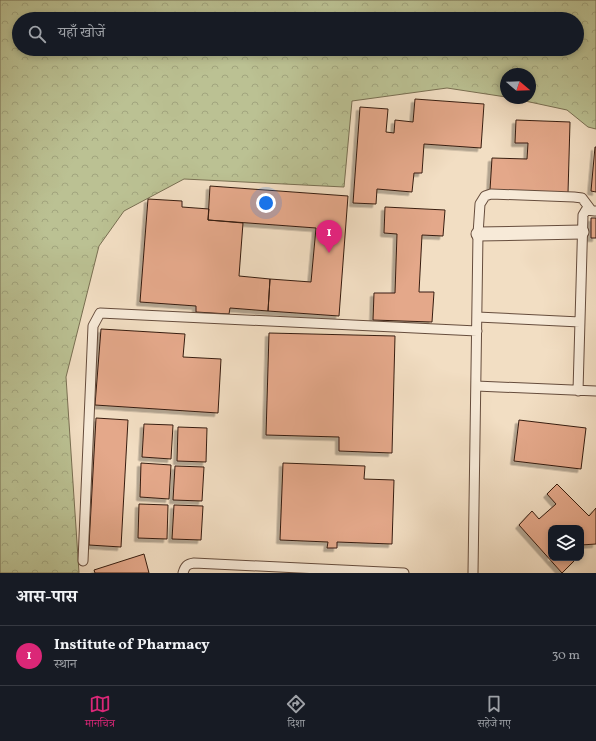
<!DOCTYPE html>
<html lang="hi">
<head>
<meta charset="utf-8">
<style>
	:root { --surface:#171b24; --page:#20242c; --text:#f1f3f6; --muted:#9ea1a6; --line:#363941; --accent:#db2777 }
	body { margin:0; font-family:Vollkorn,"Noto Serif Devanagari",serif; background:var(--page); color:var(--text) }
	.controls { position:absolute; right:12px; bottom:12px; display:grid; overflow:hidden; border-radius:8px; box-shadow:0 2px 6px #0003 }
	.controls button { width:36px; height:36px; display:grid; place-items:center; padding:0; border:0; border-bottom:1px solid var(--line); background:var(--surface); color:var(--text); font:20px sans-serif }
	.compass { position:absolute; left:500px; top:68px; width:36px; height:36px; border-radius:50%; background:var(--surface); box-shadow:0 2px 6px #0003; rotate:109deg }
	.you { position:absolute; left:266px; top:203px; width:14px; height:14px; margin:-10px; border:3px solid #fff; border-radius:50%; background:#1a73e8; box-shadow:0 0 0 6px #1a73e833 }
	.badge { display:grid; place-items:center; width:26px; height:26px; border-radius:50%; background:var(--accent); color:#fff; font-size:13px; font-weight:700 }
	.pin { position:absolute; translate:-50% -33px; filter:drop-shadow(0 1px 2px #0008) }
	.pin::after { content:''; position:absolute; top:21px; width:14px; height:12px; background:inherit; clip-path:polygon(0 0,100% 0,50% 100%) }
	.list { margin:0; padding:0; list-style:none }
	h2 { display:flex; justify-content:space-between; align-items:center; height:52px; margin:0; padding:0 16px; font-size:17px }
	h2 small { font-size:13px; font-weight:400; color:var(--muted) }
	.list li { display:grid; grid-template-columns:26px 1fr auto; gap:12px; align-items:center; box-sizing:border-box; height:60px; padding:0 16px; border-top:1px solid var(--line) }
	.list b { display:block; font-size:15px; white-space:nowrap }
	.list p { margin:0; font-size:13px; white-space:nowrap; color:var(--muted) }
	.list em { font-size:13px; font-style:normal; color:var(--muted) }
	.icon { flex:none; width:22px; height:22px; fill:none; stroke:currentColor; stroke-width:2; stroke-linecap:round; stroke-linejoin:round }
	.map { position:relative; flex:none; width:596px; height:573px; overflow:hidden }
	.search { position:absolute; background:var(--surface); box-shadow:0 2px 6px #0003; left:12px; right:12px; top:12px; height:44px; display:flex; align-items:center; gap:10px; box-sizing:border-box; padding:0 14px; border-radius:22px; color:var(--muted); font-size:15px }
	.sheet { height:112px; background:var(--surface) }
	nav { display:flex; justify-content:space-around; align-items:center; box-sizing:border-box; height:56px; border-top:1px solid var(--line); background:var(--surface); font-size:11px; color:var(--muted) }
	nav a { display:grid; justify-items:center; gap:2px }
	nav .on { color:var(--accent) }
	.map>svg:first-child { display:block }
</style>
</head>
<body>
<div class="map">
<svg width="596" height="573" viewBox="0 0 596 573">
	<defs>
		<pattern id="forest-crowns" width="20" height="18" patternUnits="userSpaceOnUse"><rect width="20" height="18" fill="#bbc193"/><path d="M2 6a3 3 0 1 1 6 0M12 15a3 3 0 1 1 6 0" fill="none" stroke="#a1a57e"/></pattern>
		<filter id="shadow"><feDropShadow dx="-3.5" dy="3.5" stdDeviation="0" flood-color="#0004"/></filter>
	</defs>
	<rect width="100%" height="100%" fill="#f2dec3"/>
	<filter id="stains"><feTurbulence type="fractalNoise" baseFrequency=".005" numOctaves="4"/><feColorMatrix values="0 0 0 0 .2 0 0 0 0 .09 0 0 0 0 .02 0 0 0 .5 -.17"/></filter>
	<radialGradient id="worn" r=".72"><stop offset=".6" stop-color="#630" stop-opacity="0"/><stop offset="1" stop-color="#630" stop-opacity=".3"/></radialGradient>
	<path fill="url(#forest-crowns)" stroke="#796f52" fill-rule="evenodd" d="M 0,0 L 596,0 L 596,129 L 588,127 L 567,110 L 511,98 L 530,98 L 530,74 L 506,74 L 506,97 L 447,88 L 352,101 L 344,187 L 184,179 L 124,211 L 99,246 L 66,377 L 79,573 L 0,573 ZM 19,19 L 577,19 L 577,49 L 19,49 Z"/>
	<path fill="#e4a88a" stroke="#371d10" filter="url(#shadow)" d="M 415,99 L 484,104 L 481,148 L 424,144 L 422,173 L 414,173 L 412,192 L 377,189 L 376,204 L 353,203 L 360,107 L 388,109 L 386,132 L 394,133 L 395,120 L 413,122 Z
		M 516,120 L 570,122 L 568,193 L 490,190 L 492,158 L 527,159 L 528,143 L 515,143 Z
		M 595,147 L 596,147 L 596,192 L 591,191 Z
		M 210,186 L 348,196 L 339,316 L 268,311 L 270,279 L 311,282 L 316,228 L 208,220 Z
		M 148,199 L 182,201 L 182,207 L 209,209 L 208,220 L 243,223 L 239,276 L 270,279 L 268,311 L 230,308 L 229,314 L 196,312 L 196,306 L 140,302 Z
		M 385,207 L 445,210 L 443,236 L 422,235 L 419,292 L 434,292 L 432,322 L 373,320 L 374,293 L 395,293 L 397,234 L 384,233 Z
		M 591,218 L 596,218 L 596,238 L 591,238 Z
		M 101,329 L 185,334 L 183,357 L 221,359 L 218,413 L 95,405 Z
		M 269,333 L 395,336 L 392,453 L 339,451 L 339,437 L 266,435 Z
		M 96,418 L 128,420 L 121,547 L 89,545 Z
		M 519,420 L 586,428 L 581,469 L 514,461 Z
		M 144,424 L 173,425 L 171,459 L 142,457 Z
		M 178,427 L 207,428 L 206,462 L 177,461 Z
		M 141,463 L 171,465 L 169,499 L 140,497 Z
		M 283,463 L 365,466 L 364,479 L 394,480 L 392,544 L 337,542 L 337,548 L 327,548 L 328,542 L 280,540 Z
		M 175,466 L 204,467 L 202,501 L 173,500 Z
		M 557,484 L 589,516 L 596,508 L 596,544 L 581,545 L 581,528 L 551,528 L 551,558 L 577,558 L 562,573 L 519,525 L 532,511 L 539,519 L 556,504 L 547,494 Z
		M 139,504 L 168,505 L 167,539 L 138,538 Z
		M 174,505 L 203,506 L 201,540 L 172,539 Z
		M 144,554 L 149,573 L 95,573 L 94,570 Z"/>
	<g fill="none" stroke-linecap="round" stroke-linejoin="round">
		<g stroke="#664d3d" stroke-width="11">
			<path id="service" d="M 477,317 L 580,322
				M 476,386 L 596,391
				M 578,391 L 583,215 L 586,210 L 595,211
				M 83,561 L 93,326 L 100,313 L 477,331
				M 183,573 C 185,566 187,564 194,563 L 404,573
				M 473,573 L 478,234 L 480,204 L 485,196 L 491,194 L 574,197 L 582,198 L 591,210"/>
		</g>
		<g stroke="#664d3d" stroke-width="15">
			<path id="pedestrian" d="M 478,234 L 582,232"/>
		</g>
		<use href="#service" stroke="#f7ead8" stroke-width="9"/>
		<use href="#pedestrian" stroke="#f7ead8" stroke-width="13"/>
	</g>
	<rect width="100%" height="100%" filter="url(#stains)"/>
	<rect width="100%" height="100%" fill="url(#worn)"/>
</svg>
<div class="controls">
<button><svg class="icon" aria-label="layers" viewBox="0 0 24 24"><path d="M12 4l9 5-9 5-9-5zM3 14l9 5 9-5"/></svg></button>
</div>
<svg class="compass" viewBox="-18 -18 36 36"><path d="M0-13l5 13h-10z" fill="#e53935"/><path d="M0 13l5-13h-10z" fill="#9ea1a6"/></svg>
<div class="you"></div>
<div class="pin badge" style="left:329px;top:253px">1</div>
<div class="search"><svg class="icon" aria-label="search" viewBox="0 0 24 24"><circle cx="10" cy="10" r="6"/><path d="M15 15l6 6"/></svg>यहाँ खोजें</div>
</div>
<section class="sheet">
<h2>आस-पास<small></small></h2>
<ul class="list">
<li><span class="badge">1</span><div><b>Institute of Pharmacy</b><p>स्थान</p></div><em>30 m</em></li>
</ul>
</section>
<nav>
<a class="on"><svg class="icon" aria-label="map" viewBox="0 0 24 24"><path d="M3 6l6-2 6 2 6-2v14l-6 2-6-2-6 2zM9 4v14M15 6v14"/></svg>मानचित्र</a>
<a><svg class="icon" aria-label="directions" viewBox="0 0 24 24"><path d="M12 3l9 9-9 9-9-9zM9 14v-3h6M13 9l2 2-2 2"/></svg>दिशा</a>
<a><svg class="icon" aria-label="saved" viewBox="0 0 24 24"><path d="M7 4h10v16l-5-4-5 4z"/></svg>सहेजे गए</a>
</nav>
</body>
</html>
